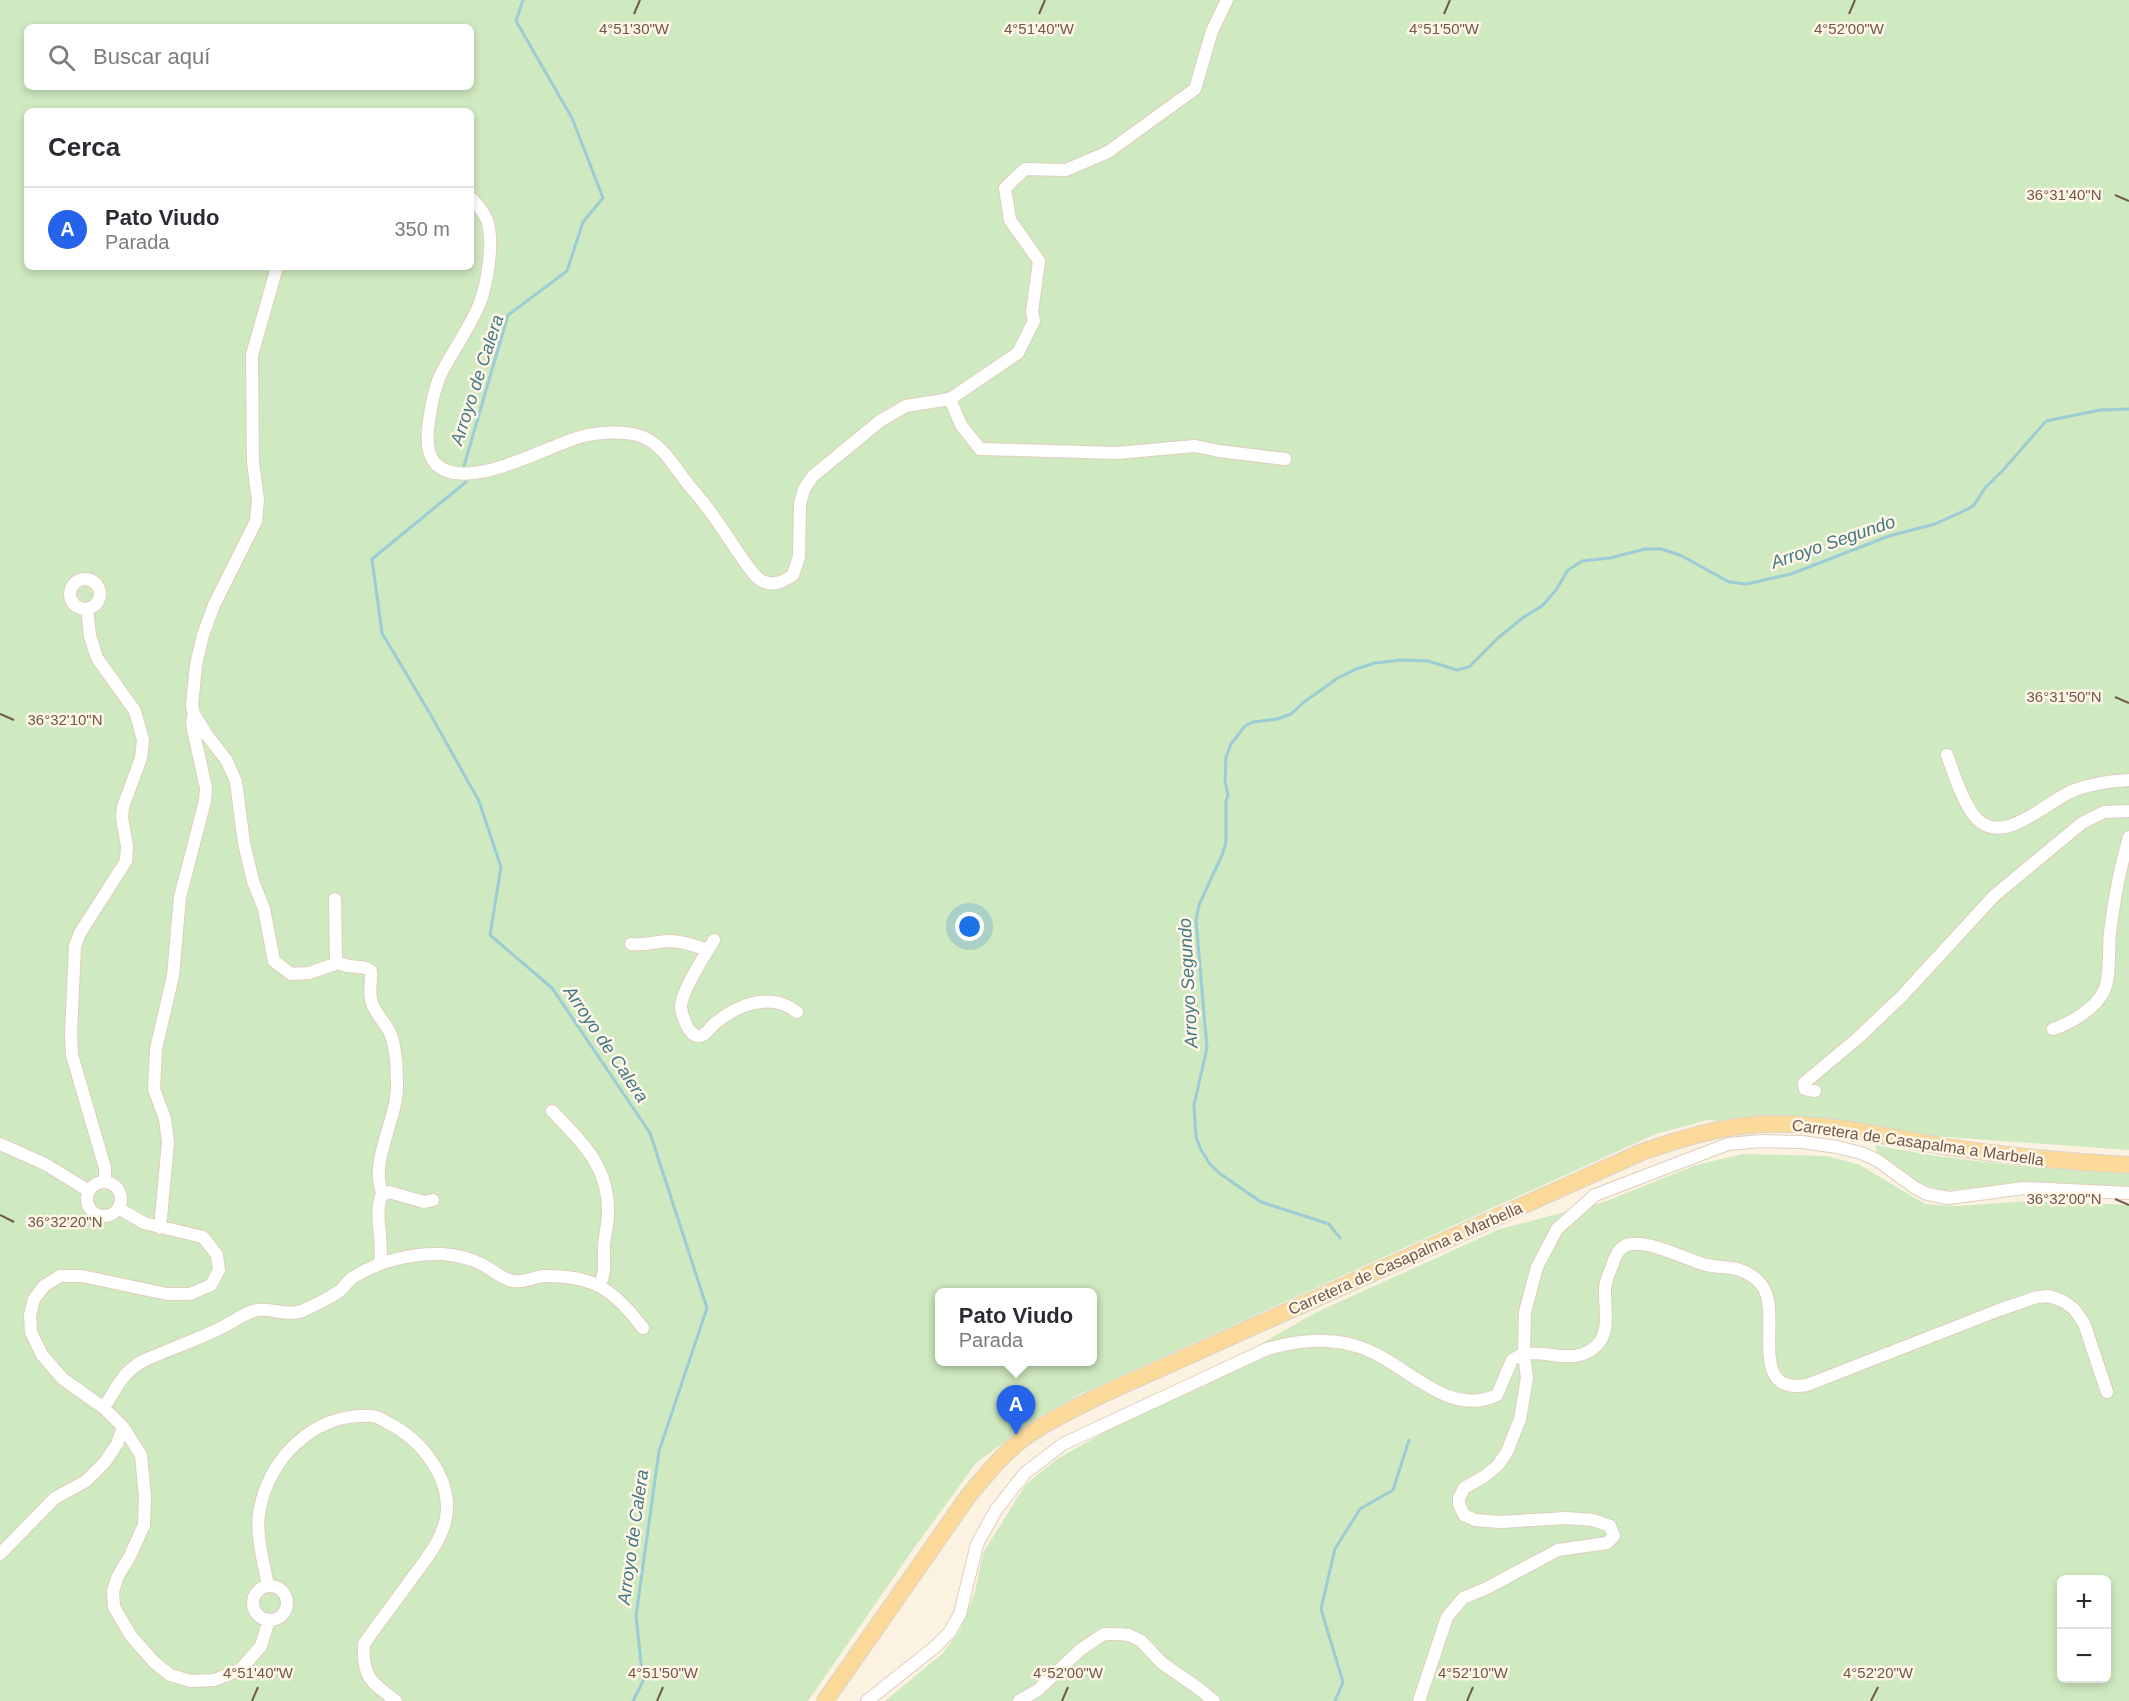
<!DOCTYPE html>
<html lang="es">
<head>
<meta charset="utf-8">
<style>
	:root { --surface:#fff; --page:#f7f7f7; --text:#2b2b33; --muted:#7c7c81; --line:#e1e1e2; --accent:#2563eb }
	body { margin:0; font-family:Helvetica,sans-serif; background:var(--page); color:var(--text) }
	.controls { position:absolute; right:18px; bottom:18px; display:grid; overflow:hidden; border-radius:9px; box-shadow:0 3px 9px #0003 }
	.controls button { width:54px; height:54px; display:grid; place-items:center; padding:0; border:0; border-bottom:2px solid var(--line); background:var(--surface); color:var(--text); font:30px sans-serif }
	.you { position:absolute; left:970px; top:927px; width:21px; height:21px; margin:-15px; border:4px solid #fff; border-radius:50%; background:#1a73e8; box-shadow:0 0 0 9px #1a73e833 }
	.badge { display:grid; place-items:center; width:39px; height:39px; border-radius:50%; background:var(--accent); color:#fff; font-size:20px; font-weight:700 }
	.pin { position:absolute; translate:-50% -50px; filter:drop-shadow(0 2px 3px #0008) }
	.pin::after { content:''; position:absolute; top:32px; width:21px; height:18px; background:inherit; clip-path:polygon(0 0,100% 0,50% 100%) }
	.popup { position:absolute; left:935px; top:1288px; width:162px; height:78px; box-sizing:border-box; display:grid; place-content:center; border-radius:9px; background:var(--surface); filter:drop-shadow(0 2px 4px #0005); font-size:20px; white-space:nowrap; color:var(--muted) }
	.popup b { font-size:22px; color:var(--text) }
	.popup::after { content:''; position:absolute; left:50%; top:100%; margin-left:-12px; border:12px solid transparent; border-top-color:var(--surface) }
	.list { margin:0; padding:0; list-style:none }
	h2 { display:flex; justify-content:space-between; align-items:center; height:78px; margin:0; padding:0 24px; font-size:26px }
	h2 small { font-size:20px; font-weight:400; color:var(--muted) }
	.list li { display:grid; grid-template-columns:39px 1fr auto; gap:18px; align-items:center; box-sizing:border-box; height:84px; padding:0 24px; border-top:2px solid var(--line) }
	.list b { display:block; font-size:22px; white-space:nowrap }
	.list p { margin:0; font-size:20px; white-space:nowrap; color:var(--muted) }
	.list em { font-size:20px; font-style:normal; color:var(--muted) }
	.icon { flex:none; width:33px; height:33px; fill:none; stroke:currentColor; stroke-width:2; stroke-linecap:round; stroke-linejoin:round }
	.map { position:relative; flex:none; width:2129px; height:1701px; overflow:hidden }
	.search { position:absolute; background:var(--surface); box-shadow:0 3px 9px #0003; left:24px; top:24px; width:450px; height:66px; display:flex; align-items:center; gap:15px; box-sizing:border-box; padding:0 21px; border-radius:9px; color:var(--muted); font-size:22px }
	.panel { position:absolute; background:var(--surface); box-shadow:0 3px 9px #0003; left:24px; top:108px; width:450px; height:162px; border-radius:9px }
	.map>svg:first-child { display:block }
</style>
</head>
<body>
<div class="map">
<svg width="2129" height="1701" viewBox="0 0 2129 1701">
	<rect width="100%" height="100%" fill="#fcf2e1"/>
	<path fill="#cfe9c0" fill-rule="evenodd" d="M 0,0 L 2129,0 L 2129,1150 L 1708,1120 L 1656,1134 L 1083,1393 L 1037,1418 L 976,1463 L 912,1551 L 808,1701 L 0,1701 ZM 27,27 L 471,27 L 471,87 L 27,87 ZM 27,111 L 471,111 L 471,267 L 27,267 ZM 940,1292 L 1092,1292 L 1092,1362 L 940,1362 Z
		M 1875,1145 C 1958,1162 2044,1169 2129,1173 L 2129,1186 L 2025,1182 L 1943,1191 L 1922,1184 L 1878,1155 Z
		M 1743,1154 L 1827,1156 L 1860,1165 L 1925,1204 L 1955,1206 L 2028,1201 L 2129,1205 L 2129,1701 L 885,1701 L 942,1654 L 960,1630 L 975,1592 L 983,1553 L 1026,1484 L 1057,1459 L 1317,1312 L 1500,1229 L 1604,1202 L 1696,1165 ZM 2062,1580 L 2106,1580 L 2106,1678 L 2062,1678 Z"/>
	<g fill="none" stroke-linecap="round" stroke-linejoin="round">
		<path stroke="#9cccd6" stroke-width="3" d="M 464,466 L 508,315 L 567,271 L 583,222 L 603,198 L 572,118 L 516,21 L 523,0
			M 466,482 L 372,559 L 382,633 L 429,712 L 479,801 L 501,867 L 490,935 L 552,988 L 650,1133 L 707,1308 L 659,1451 L 636,1616 L 643,1681 L 633,1701
			M 1340,1238 L 1329,1224 L 1261,1202 L 1219,1173 L 1210,1164 L 1201,1150 L 1196,1137 L 1194,1105 L 1207,1048 L 1196,920 L 1199,905 L 1222,855 L 1226,842 L 1226,801 L 1228,795 L 1225,781 L 1226,757 L 1231,744 L 1245,726 L 1253,722 L 1277,719 L 1291,714 L 1304,702 L 1338,678 L 1356,669 L 1375,663 L 1401,660 L 1428,661 L 1457,670 L 1469,667 L 1498,638 L 1524,617 L 1542,606 L 1556,590 L 1568,570 L 1582,561 L 1610,558 L 1645,549 L 1661,549 L 1680,555 L 1729,582 L 1747,584 L 1791,574 L 1889,536 L 1935,524 L 1968,509 L 1974,505 L 1985,488 L 2004,469 L 2046,421 L 2100,410 L 2129,409
			M 1335,1701 L 1343,1682 L 1321,1609 L 1335,1549 L 1360,1509 L 1393,1490 L 1409,1440"/>
		<g stroke="#e0cebd" stroke-width="14">
			<path id="minor" d="M 1227,0 L 1212,31 L 1195,89 L 1108,152 L 1066,170 L 1025,169 L 1005,188 L 1010,220 L 1039,261 L 1032,312 L 1034,321 L 1018,353 L 950,399 L 961,425 L 980,449 L 1117,453 L 1195,446 L 1219,451 L 1285,459
				M 471,198 C 477,204 483,211 487,220 C 494,240 488,279 481,300 C 471,327 452,351 440,376 C 433,392 430,412 428,429 C 427,440 428,455 435,463 C 464,495 547,446 580,437 C 598,432 625,430 643,437 C 665,446 677,472 692,489 C 716,515 732,546 753,573 C 757,578 763,582 768,583 C 778,585 785,580 793,575 L 799,557 L 800,504 L 804,489 L 813,476 L 880,421 L 906,406 L 950,399
				M 277,267 L 252,355 L 253,462 L 258,500 L 256,521 L 214,605 L 203,635 L 196,665 L 192,706 L 194,714 L 207,735 L 227,761 L 236,782 L 244,843 L 253,881 L 264,909 L 274,961 L 291,974 L 309,973 L 338,963
				M70 594a15 15 0 1 1 30 0a15 15 0 1 1-30 0Z
				M 87,609 L 90,636 L 97,658 L 135,711 L 143,740 L 141,758 L 123,807 L 122,818 L 127,846 L 126,861 L 80,933 L 75,946 L 71,1033 L 72,1055 L 105,1168 L 105,1182
				M 1947,755 C 1954,774 1963,803 1976,818 C 2004,848 2047,800 2075,790 C 2093,783 2110,781 2129,780
				M 335,899 L 336,961 C 346,970 361,963 371,971 C 372,982 368,992 372,1003 C 376,1015 386,1023 391,1035 C 396,1049 397,1070 397,1085 C 398,1118 368,1163 383,1194
				M 714,940 C 705,955 682,990 681,1006 C 681,1013 685,1022 688,1028 C 691,1032 693,1036 699,1036 C 705,1036 709,1029 713,1025 C 736,1005 770,991 797,1012
				M 631,944 C 645,946 656,941 670,941 C 683,941 696,946 708,950
				M 2053,1029 C 2071,1023 2095,1009 2104,991 C 2111,976 2108,949 2110,932 C 2114,900 2120,868 2129,837
				M 1815,1091 L 1805,1089 L 1804,1083 L 1859,1037 L 1902,996 L 1994,896 L 2082,823 L 2104,812 L 2129,811
				M 552,1111 C 582,1142 609,1166 608,1213 C 608,1224 605,1234 604,1245 C 603,1258 607,1274 599,1285
				M 0,1144 L 45,1164 L 89,1191
				M87 1199a17 17 0 1 1 34 0a17 17 0 1 1-34 0Z
				M 118,1208 L 144,1223 L 203,1237 L 217,1255 L 219,1270 L 211,1285 L 190,1294 L 167,1294 L 82,1276 L 60,1276 L 44,1286 L 34,1299 L 30,1315 L 31,1332 L 42,1355 L 63,1379 L 104,1408 L 123,1427 L 141,1455 L 145,1497 L 144,1525 L 130,1556 L 118,1576 L 113,1591 L 114,1607 L 131,1636 L 154,1662 L 170,1675 L 191,1681 L 215,1680 L 241,1669 L 261,1646 L 269,1620
				M 160,1228 L 168,1142 L 165,1119 L 154,1089 L 156,1049 L 173,976 L 180,897 L 205,801 L 206,788 L 193,729 L 192,722 L 194,714
				M 380,1263 C 384,1241 374,1217 381,1196 L 389,1192 L 424,1202 L 433,1200
				M 104,1408 C 116,1388 124,1370 145,1360 C 170,1349 196,1340 221,1328 C 231,1323 242,1315 253,1311 C 269,1306 285,1317 302,1311 C 313,1306 328,1299 338,1292 C 345,1287 348,1280 355,1276 C 380,1261 412,1253 442,1254 C 455,1255 469,1258 481,1264 C 492,1269 501,1279 513,1281 C 524,1283 533,1277 544,1276 C 594,1275 614,1290 643,1328
				M 0,1554 L 55,1498 L 86,1481 L 105,1462 L 117,1444 L 123,1427
				M253 1603a17 17 0 1 1 34 0a17 17 0 1 1-34 0Z
				M 268,1586 C 264,1563 256,1537 259,1514 C 267,1459 314,1412 372,1416 C 377,1416 383,1420 388,1423 C 421,1439 453,1479 446,1518 C 441,1543 424,1561 410,1581 C 395,1602 379,1622 364,1644 C 362,1677 371,1682 396,1701
				M 867,1701 L 935,1647 L 949,1633 L 960,1614 L 977,1544 L 996,1510 L 1025,1473 L 1063,1444 L 1267,1349 C 1301,1339 1339,1336 1372,1352 C 1411,1370 1451,1417 1497,1395 L 1512,1360 C 1515,1358 1520,1355 1524,1354 C 1547,1350 1570,1364 1591,1350 C 1613,1336 1604,1310 1605,1288 C 1606,1280 1609,1273 1612,1266 C 1614,1259 1617,1251 1623,1247 C 1640,1235 1687,1260 1706,1265 C 1716,1267 1727,1267 1737,1269 C 1747,1272 1757,1278 1763,1287 C 1782,1316 1746,1396 1807,1385 L 1999,1310 L 2037,1297 L 2049,1296 L 2063,1301 L 2074,1309 L 2084,1323 L 2107,1392
				M 1019,1701 L 1038,1690 L 1080,1650 L 1104,1634 L 1117,1634 L 1129,1635 L 1141,1641 L 1162,1663 L 1198,1688 L 1214,1701
				M 1419,1701 L 1447,1617 L 1463,1598 L 1487,1588 L 1558,1550 L 1607,1543 L 1614,1536 L 1610,1526 L 1593,1520 L 1566,1518 L 1501,1522 L 1475,1520 L 1464,1515 L 1459,1504 L 1459,1498 L 1464,1488 L 1485,1476 L 1498,1465 L 1507,1452 L 1520,1419 L 1527,1378 L 1524,1354 L 1525,1312 L 1537,1267 L 1557,1229 L 1595,1195 L 1728,1144 L 1762,1141 L 1802,1142 L 1837,1147 L 1861,1153 L 1877,1160 L 1914,1187 L 1927,1194 L 1949,1198 L 2024,1188 L 2129,1193"/>
		</g>
		<g stroke="#dad4cf" stroke-width="18">
			<path id="major" d="M 825,1701 L 969,1495 C 985,1476 1001,1456 1020,1441 C 1045,1422 1074,1409 1101,1395 L 1642,1152 C 1688,1136 1735,1122 1785,1124 C 1839,1125 1894,1138 1947,1147 C 2008,1156 2068,1162 2129,1165"/>
		</g>
		<use href="#minor" stroke="#fff" stroke-width="12"/>
		<use href="#major" stroke="#fad999" stroke-width="16"/>
	</g>
	<path fill="none" stroke="#725848" stroke-width="2" d="M 634,14 L 640,0M 1039,14 L 1045,0M 1444,14 L 1450,0M 1849,14 L 1855,0M 2115,195 L 2129,201M 2115,697 L 2129,703M 0,714 L 14,720M 2115,1199 L 2129,1205M 0,1215 L 14,1222M 252,1701 L 258,1687M 657,1701 L 663,1687M 1062,1701 L 1068,1687M 1467,1701 L 1473,1687M 1871,1701 L 1878,1687"/>
	<g text-anchor="middle" stroke-width="5" stroke-linejoin="round" paint-order="stroke">
		<g font-size="16" fill="#725848" stroke="#fff6e7">
			<text transform="translate(1918 1142) rotate(8)" y="6">Carretera de Casapalma a Marbella</text>
			<text transform="translate(1405 1258) rotate(-24)" y="6">Carretera de Casapalma a Marbella</text>
		</g>
		<g font-size="18" font-style="italic" fill="#427985" stroke="#fff6e7">
			<text transform="translate(477 380) rotate(-72)" y="6">Arroyo de Calera</text>
			<text transform="translate(1833 542) rotate(-19)" y="6">Arroyo Segundo</text>
			<text transform="translate(1188 983) rotate(-93)" y="6">Arroyo Segundo</text>
			<text transform="translate(606 1044) rotate(56)" y="6">Arroyo de Calera</text>
			<text transform="translate(633 1537) rotate(-82)" y="6">Arroyo de Calera</text>
		</g>
	</g>
	<g font-size="15" text-anchor="middle" fill="#725848" stroke="#fff6e7" stroke-width="5" stroke-linejoin="round" paint-order="stroke">
		<text x="634" y="34">4°51'30"W</text>
		<text x="1039" y="34">4°51'40"W</text>
		<text x="1444" y="34">4°51'50"W</text>
		<text x="1849" y="34">4°52'00"W</text>
		<text x="2064" y="200">36°31'40"N</text>
		<text x="2064" y="702">36°31'50"N</text>
		<text x="65" y="725">36°32'10"N</text>
		<text x="2064" y="1204">36°32'00"N</text>
		<text x="65" y="1227">36°32'20"N</text>
		<text x="258" y="1678">4°51'40"W</text>
		<text x="663" y="1678">4°51'50"W</text>
		<text x="1068" y="1678">4°52'00"W</text>
		<text x="1473" y="1678">4°52'10"W</text>
		<text x="1878" y="1678">4°52'20"W</text>
	</g>
</svg>
<div class="controls">
<button>+</button>
<button>−</button>
</div>
<div class="you"></div>
<div class="pin badge" style="left:1016px;top:1435px">A</div>
<div class="popup"><b>Pato Viudo</b>Parada</div>
<div class="search"><svg class="icon" aria-label="search" viewBox="0 0 24 24"><circle cx="10" cy="10" r="6"/><path d="M15 15l6 6"/></svg>Buscar aquí</div>
<section class="panel">
<h2>Cerca<small></small></h2>
<ul class="list">
<li><span class="badge">A</span><div><b>Pato Viudo</b><p>Parada</p></div><em>350 m</em></li>
</ul>
</section>
</div>
</body>
</html>
